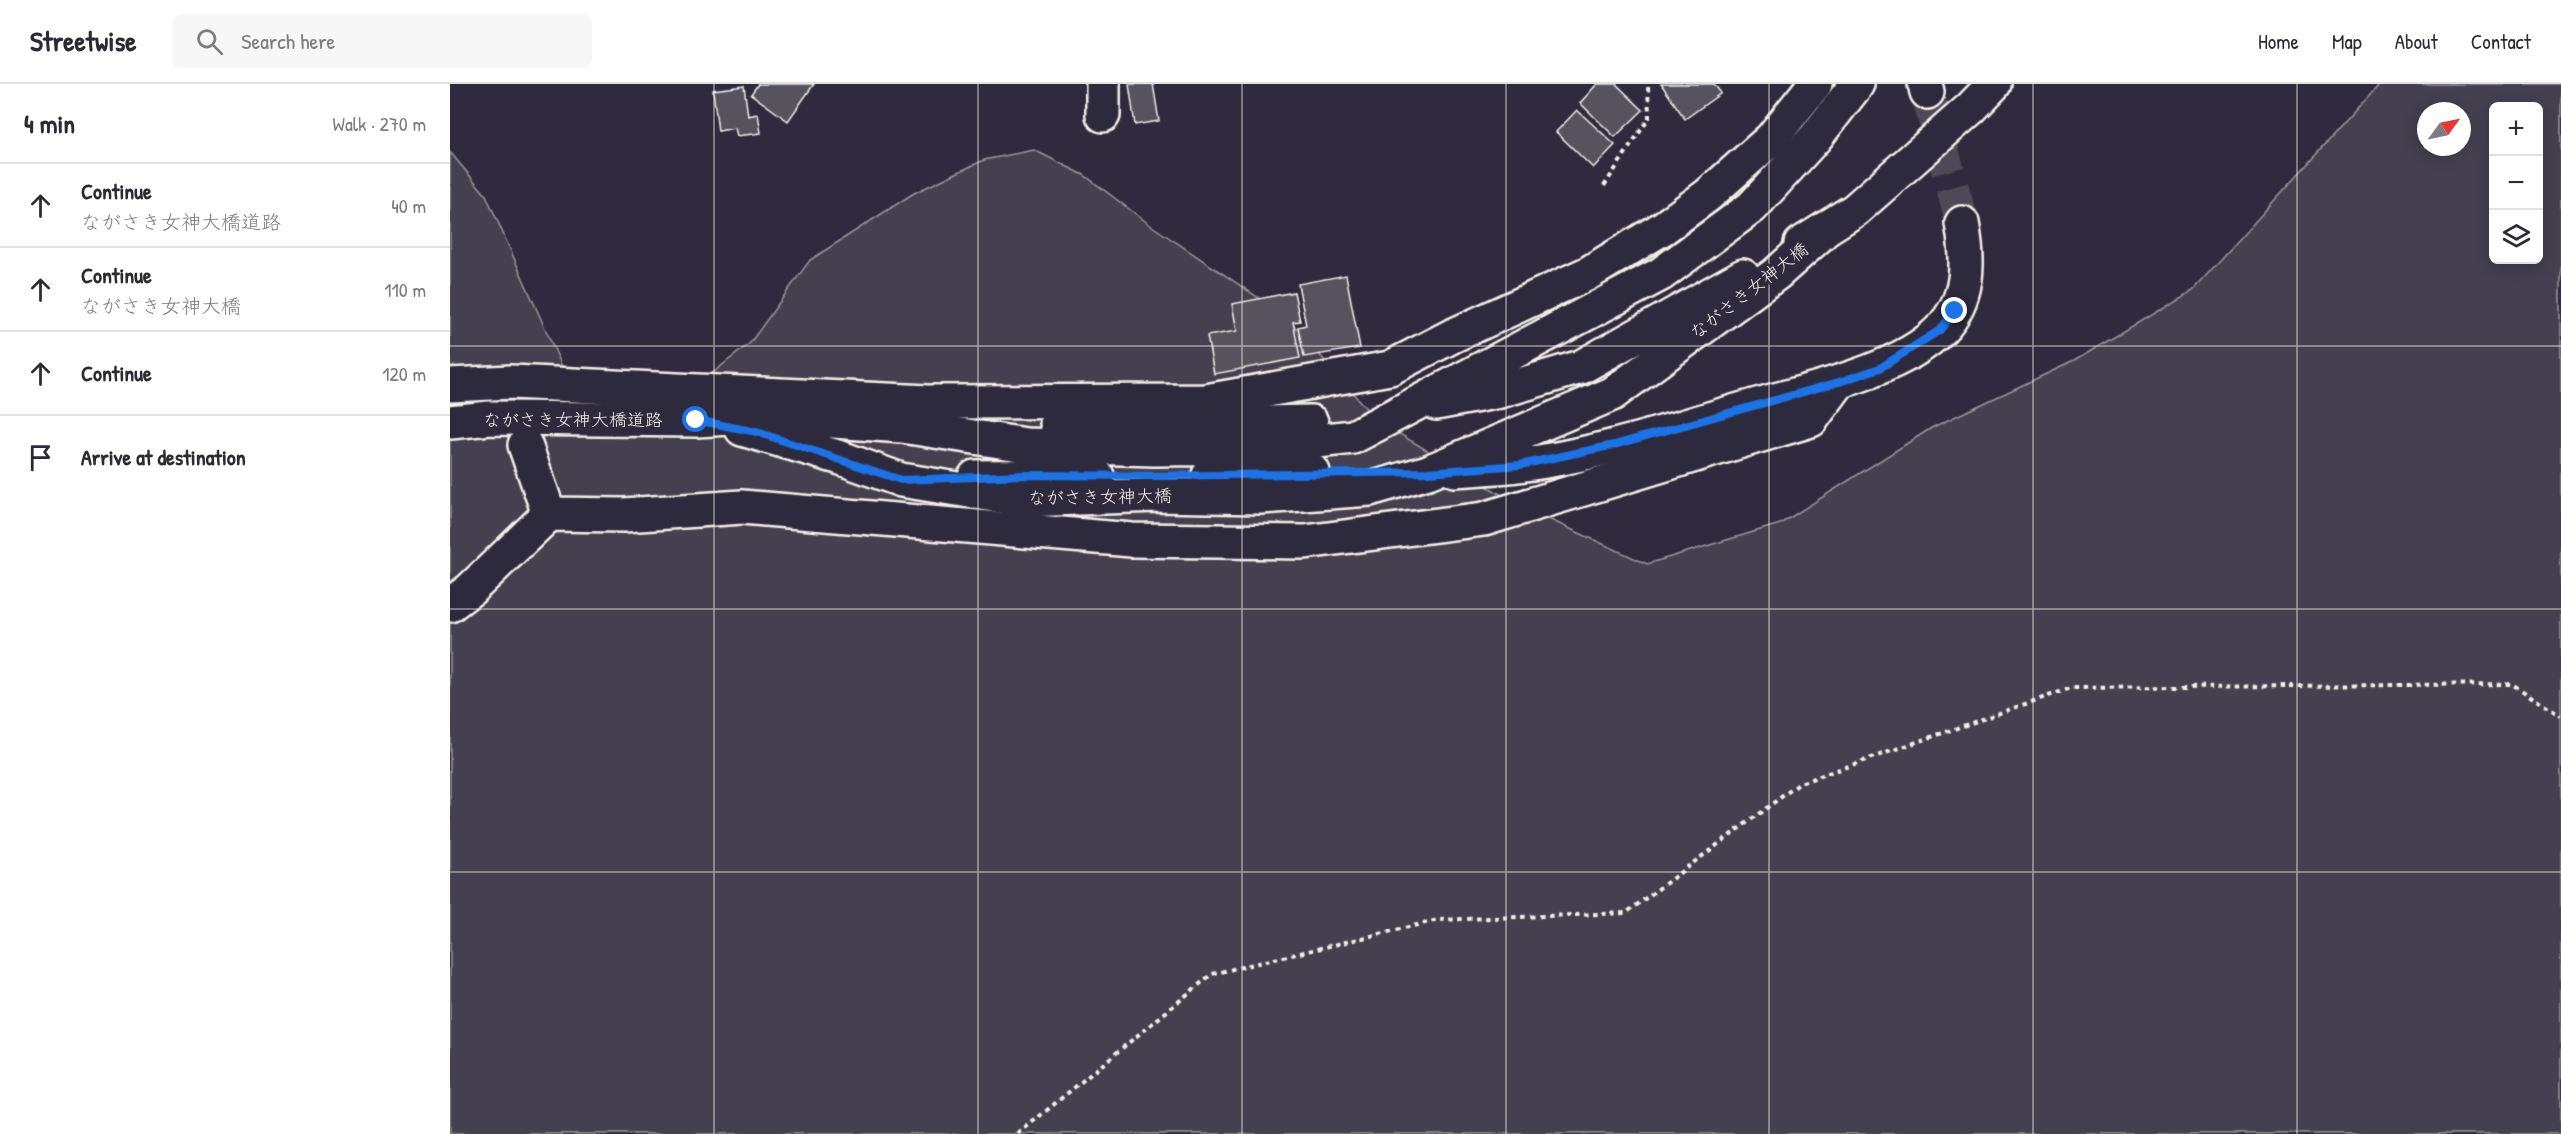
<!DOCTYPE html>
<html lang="en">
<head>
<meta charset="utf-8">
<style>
	:root { --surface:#fff; --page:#f7f7f7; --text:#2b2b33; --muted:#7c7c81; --line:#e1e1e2 }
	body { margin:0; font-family:"Patrick Hand","Klee One",sans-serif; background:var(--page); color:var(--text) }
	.controls { position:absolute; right:18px; top:18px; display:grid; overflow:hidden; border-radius:9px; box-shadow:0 3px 15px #0003 }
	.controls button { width:54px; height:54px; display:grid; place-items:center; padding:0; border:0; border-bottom:2px solid var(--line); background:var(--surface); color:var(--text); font:30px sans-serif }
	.compass { position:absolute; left:1967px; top:18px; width:54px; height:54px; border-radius:50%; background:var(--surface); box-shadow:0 3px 15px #0003; rotate:57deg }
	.stop { position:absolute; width:18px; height:18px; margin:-14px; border:4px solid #1a73e8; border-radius:50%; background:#fff }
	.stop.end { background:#1a73e8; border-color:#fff; box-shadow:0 2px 6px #0008 }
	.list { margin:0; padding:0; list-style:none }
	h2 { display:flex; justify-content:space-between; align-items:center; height:78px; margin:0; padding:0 24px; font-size:26px }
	h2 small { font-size:20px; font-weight:400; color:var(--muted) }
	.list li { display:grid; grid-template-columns:39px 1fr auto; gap:18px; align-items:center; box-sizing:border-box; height:84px; padding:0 24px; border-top:2px solid var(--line) }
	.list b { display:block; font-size:22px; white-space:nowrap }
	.list p { margin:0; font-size:20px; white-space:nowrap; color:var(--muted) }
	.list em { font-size:20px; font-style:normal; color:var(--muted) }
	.icon { flex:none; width:33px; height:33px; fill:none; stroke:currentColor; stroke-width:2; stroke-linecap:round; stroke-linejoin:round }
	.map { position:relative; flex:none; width:2111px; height:1050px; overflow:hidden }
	header { display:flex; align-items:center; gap:36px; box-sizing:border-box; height:84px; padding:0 30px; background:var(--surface); border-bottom:2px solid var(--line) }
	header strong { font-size:28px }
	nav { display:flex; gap:33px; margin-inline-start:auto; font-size:21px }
	.search { width:420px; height:54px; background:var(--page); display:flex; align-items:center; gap:15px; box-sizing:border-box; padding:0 21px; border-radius:9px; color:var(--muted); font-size:22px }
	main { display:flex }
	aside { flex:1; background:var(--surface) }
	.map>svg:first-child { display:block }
</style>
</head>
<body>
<header>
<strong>Streetwise</strong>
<div class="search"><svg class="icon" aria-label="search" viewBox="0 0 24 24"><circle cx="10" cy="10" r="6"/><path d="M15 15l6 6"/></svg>Search here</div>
<nav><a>Home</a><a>Map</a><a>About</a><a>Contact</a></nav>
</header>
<main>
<aside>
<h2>4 min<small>Walk · 270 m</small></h2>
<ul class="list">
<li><svg class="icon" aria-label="ahead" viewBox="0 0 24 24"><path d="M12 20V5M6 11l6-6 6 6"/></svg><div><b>Continue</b><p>ながさき女神大橋道路</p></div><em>40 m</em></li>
<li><svg class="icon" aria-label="ahead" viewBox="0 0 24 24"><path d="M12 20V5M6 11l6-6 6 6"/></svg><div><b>Continue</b><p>ながさき女神大橋</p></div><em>110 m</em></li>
<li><svg class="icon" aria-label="ahead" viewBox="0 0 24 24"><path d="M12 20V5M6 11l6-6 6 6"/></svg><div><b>Continue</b></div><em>120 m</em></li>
<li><svg class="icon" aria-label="arrive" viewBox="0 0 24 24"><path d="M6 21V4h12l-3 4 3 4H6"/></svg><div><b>Arrive at destination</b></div></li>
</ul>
</aside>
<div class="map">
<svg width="2111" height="1050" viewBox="0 0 2111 1050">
	<rect width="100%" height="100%" fill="#2f2a3d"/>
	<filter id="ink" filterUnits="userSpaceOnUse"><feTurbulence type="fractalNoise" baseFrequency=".0167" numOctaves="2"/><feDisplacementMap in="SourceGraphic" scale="12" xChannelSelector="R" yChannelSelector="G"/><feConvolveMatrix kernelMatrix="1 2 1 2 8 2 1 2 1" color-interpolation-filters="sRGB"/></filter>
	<g filter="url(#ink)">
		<path fill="#454050" stroke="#9c989c" stroke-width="1.5" fill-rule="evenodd" d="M 1930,0 L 2111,0 L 2111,1050 L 0,1050 L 0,68 L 36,111 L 114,287 L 145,336 L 225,319 L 300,259 L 360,176 L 464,109 L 534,76 L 584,66 L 634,91 L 699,140 L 837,233 L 926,336 L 1072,423 L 1197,480 L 1330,440 L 1483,343 L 1624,277 L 1743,206 ZM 2044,22 L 2088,22 L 2088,176 L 2044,176 ZM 1976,27 L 2012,27 L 2012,63 L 1976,63 Z"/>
		<path fill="#56525f" stroke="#f4f1e8" stroke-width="1.5" d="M 308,0 L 364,0 L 338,37 L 301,10 Z
			M 679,0 L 703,0 L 709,37 L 685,41 Z
			M 1147,0 L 1166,0 L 1193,26 L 1165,53 L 1130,19 Z
			M 1211,0 L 1264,0 L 1271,9 L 1235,35 Z
			M 294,2 L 298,32 L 308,30 L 311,49 L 287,52 L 285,44 L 268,47 L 263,6 Z
			M 1127,26 L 1165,61 L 1143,84 L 1106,48 Z
			M 896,191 L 910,264 L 854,273 L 848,243 L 856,241 L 848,200 Z
			M 844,208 L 850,237 L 843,238 L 850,274 L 764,290 L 757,252 L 787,247 L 782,220 Z"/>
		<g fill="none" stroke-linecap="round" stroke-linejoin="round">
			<path stroke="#4d4857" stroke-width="33" stroke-dasharray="33 16" stroke-linecap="butt" d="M 1477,8 L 1512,139"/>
			<g stroke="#f4f1e8" stroke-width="38">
				<path id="minor" d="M 653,0 L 653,31
					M 0,301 L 61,298 L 478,318 L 756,317 L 940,284 L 1002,252 L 1137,190 L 1213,144 L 1258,111 L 1321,55 L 1365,0
					M 75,361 L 99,430
					M 0,521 L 21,505 L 99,430 L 174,431 L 292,423 L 682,456 L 855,458 L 1034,435 L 1361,336 L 1389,298"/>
			</g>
			<g stroke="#f4f1e8" stroke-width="38">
				<path id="major" d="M 1475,0 L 1477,8
					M 1351,160 L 1405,126 L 1521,24 L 1544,0
					M 986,319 L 1050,307 L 1131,283 L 1293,192
					M 0,338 L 40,334 L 246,336 L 315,332 L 452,342 L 576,361 L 704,365 L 806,364 L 903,353 L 1211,190 L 1302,123 L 1365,54 L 1407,0
					M 607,339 L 702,341 L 861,338
					M 292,345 L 391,374 L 451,396 L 575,416 L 708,411 L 811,413 L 920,405 L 978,388 L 1162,310 L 1326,190 L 1372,149
					M 1005,386 C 1026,384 1047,384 1068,381 C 1151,371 1232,342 1311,320 C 1364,305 1452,286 1491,245 C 1520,215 1519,177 1512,139
					M 759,391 L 863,388
					M 525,393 L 647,392"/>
			</g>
			<path stroke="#f4f1e8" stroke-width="4" stroke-dasharray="4.5 4.5" stroke-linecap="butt" d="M 1154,102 L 1199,34 L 1198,0
				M 568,1050 L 762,890 L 988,836 L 1176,829 L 1350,699 L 1621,604 L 2062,600 L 2111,632"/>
			<use href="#minor" stroke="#2f2a3d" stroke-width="33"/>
			<use href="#major" stroke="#2f2a3d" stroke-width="33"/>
		</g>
	</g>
	<g fill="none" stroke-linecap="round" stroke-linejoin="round" filter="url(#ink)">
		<path stroke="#1a73e8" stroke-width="8" d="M 246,336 L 307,348 L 451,396 L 577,391 L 702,392 L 978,388 L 1070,381 L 1164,361 L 1389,298 L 1430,284 L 1490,246 L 1505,227"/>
	</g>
	<path fill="none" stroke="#f4f1e8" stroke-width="1.5" stroke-opacity="0.55" d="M 264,0 L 264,1050M 528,0 L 528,1050M 792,0 L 792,1050M 1056,0 L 1056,1050M 1319,0 L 1319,1050M 1583,0 L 1583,1050M 1847,0 L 1847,1050M 0,262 L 2111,262M 0,525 L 2111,525M 0,788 L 2111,788"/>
	<g text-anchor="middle" stroke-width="5" stroke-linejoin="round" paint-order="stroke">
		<g font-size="18" fill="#f4f1e8" stroke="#2f2a3d">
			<text transform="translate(1299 207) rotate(-38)" y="6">ながさき女神大橋</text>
			<text x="123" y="342">ながさき女神大橋道路</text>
			<text transform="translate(650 413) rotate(-1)" y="6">ながさき女神大橋</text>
		</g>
	</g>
</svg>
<div class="controls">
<button>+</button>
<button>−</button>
<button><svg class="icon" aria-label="layers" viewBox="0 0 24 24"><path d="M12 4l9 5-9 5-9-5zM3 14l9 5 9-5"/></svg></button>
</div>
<svg class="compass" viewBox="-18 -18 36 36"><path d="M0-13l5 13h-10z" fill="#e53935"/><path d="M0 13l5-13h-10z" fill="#7c7c81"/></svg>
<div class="stop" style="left:246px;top:336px"></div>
<div class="stop end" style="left:1505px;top:227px"></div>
</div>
</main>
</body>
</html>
